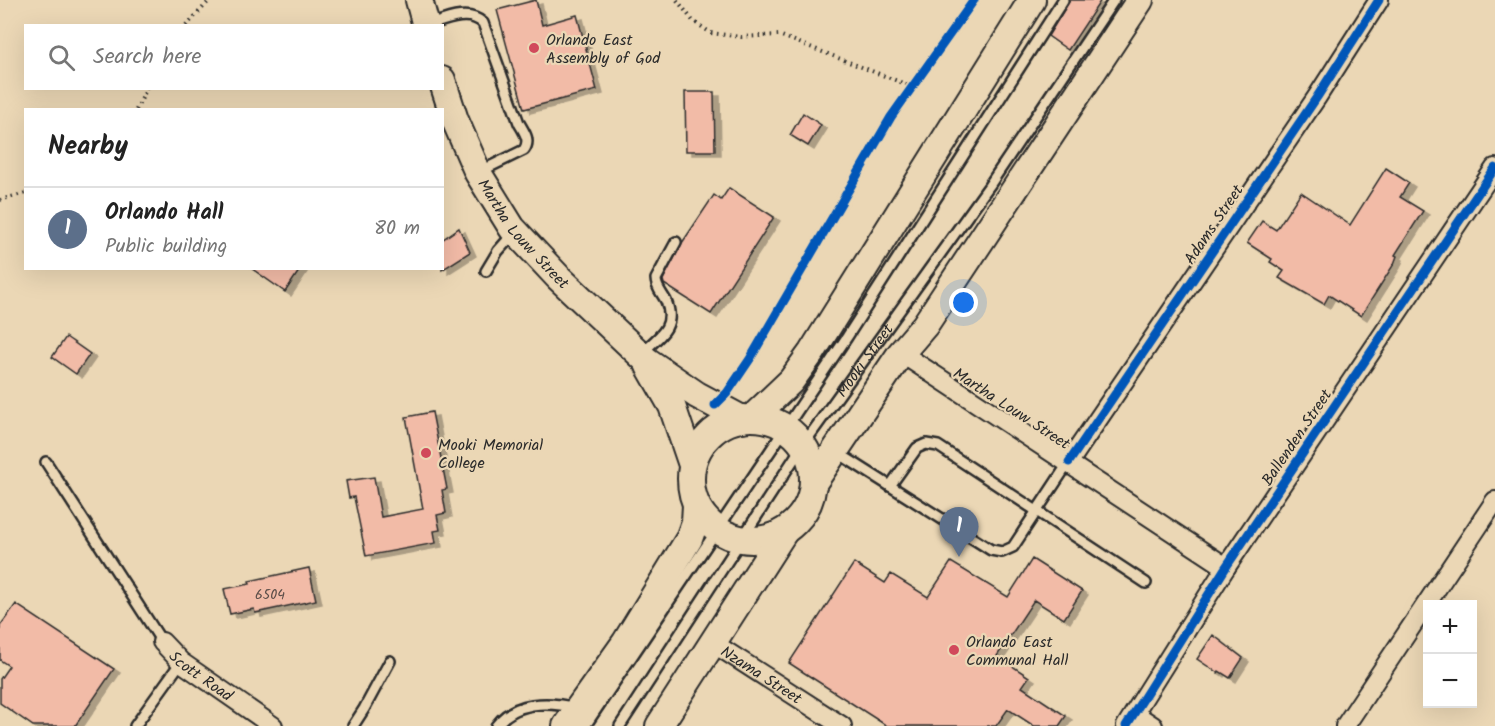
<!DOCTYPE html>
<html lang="en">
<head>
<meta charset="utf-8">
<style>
	:root { --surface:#fff; --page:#f6f6f6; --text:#222; --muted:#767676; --line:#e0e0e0; --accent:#d1495b }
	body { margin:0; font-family:Kalam,sans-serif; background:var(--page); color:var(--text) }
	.controls { position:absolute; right:18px; bottom:18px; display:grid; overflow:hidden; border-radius:0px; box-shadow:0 6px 24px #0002 }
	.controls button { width:54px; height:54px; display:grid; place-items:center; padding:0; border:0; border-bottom:2px solid var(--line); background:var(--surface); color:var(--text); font:30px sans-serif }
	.you { position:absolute; left:964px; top:303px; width:21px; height:21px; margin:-15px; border:4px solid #fff; border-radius:50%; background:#1a73e8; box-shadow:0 0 0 9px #1a73e833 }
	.badge { display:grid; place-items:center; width:39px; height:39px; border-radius:50%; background:var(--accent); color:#fff; font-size:20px; font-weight:700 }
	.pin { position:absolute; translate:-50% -50px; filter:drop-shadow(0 2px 3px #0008) }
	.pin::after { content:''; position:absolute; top:32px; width:21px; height:18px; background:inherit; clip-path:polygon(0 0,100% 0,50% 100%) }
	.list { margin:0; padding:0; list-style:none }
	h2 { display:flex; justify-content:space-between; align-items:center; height:78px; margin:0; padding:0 24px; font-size:26px }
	h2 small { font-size:20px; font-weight:400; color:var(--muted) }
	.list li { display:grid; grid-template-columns:39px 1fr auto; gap:18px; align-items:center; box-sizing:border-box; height:84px; padding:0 24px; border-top:2px solid var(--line) }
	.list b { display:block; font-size:22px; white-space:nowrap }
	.list p { margin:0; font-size:20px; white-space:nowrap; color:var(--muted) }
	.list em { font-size:20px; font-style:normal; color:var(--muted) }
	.icon { flex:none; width:33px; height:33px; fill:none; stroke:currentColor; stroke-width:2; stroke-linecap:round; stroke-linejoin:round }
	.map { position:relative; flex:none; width:1495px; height:726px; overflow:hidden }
	.search { position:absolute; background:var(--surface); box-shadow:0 6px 24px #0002; left:24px; top:24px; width:420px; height:66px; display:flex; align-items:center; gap:15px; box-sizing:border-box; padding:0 21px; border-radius:0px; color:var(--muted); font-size:22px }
	.panel { position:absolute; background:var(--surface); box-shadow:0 6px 24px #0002; left:24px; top:108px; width:420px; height:162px; border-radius:0px }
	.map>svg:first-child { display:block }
</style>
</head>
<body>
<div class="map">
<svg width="1495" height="726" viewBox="0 0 1495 726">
	<defs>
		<filter id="shadow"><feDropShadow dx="6" dy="4" stdDeviation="0" flood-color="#0004"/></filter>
	</defs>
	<rect width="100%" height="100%" fill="#ebd7b5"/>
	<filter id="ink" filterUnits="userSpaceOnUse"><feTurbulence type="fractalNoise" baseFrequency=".0167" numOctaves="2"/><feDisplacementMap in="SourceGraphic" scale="12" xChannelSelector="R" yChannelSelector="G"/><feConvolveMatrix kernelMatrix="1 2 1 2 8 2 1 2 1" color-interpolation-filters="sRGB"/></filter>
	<g filter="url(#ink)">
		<path fill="#f2bba7" stroke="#2b2b2b" stroke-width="1.5" filter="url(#shadow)" d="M 536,0 L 542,25 L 577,15 L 597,90 L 524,109 L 497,10 Z
			M 1070,0 L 1101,0 L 1068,50 L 1048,36 Z
			M 685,92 L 714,92 L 715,151 L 686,151 Z
			M 803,113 L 821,125 L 808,146 L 790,135 Z
			M 1386,168 L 1409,183 L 1400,197 L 1423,211 L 1395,255 L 1397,256 L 1394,264 L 1361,316 L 1329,295 L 1324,304 L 1279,278 L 1284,271 L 1270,262 L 1272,259 L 1247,243 L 1262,221 L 1276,230 L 1301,192 L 1350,225 Z
			M 729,188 L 774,217 L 711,314 L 664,284 L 663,280 L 682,243 L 714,195 L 721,200 Z
			M 459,228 L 470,252 L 442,270 L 442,240 Z
			M 251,268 L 301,268 L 285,292 Z
			M 66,337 L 90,354 L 76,374 L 52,357 Z
			M 432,412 L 447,489 L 442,490 L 446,513 L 437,515 L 440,530 L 434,531 L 436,543 L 366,556 L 354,497 L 349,498 L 346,481 L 374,477 L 381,517 L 423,509 L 406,417 Z
			M 1032,559 L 1082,591 L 1064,619 L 1034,600 L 997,656 L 1029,677 L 1022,687 L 1066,716 L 1059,726 L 1034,726 L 1008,709 L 996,726 L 887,726 L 789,663 L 854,563 L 885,583 L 891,574 L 928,597 L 951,562 L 1008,597 Z
			M 309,568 L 316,600 L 255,613 L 254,609 L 230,614 L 224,589 L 250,584 L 249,581 Z
			M 16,604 L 114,669 L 75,726 L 33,726 L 0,703 L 0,679 L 9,666 L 0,660 L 0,626 Z
			M 1213,635 L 1243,658 L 1230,678 L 1219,671 L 1218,673 L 1197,659 Z"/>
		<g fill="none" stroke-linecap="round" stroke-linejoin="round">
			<g stroke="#2b2b2b" stroke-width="14">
				<g id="lane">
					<path d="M 427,26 C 445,20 468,9 483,23 L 519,123 C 524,132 531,140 524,150 L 479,172"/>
					<path d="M 486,271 L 498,251 L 514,233"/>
					<path d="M 641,353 C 659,337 677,327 666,301 C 662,293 656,288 656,279 L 676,242"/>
					<path d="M 835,451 L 991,550 L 1002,552 L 1013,547 L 1069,462"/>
					<path d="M 46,462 L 162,642"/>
					<path d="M 890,486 L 917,448 L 926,444 L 938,446 L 1146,583"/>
					<path d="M 135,726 L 181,662"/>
					<path d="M 353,726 L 364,709 L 390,661"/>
					<path d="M 496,726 C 514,701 548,701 576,708"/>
					<path d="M 585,726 L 847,337 L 1063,0"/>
					<path id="s1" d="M 620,726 L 803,445 L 989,186 L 1114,0"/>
				</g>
			</g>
			<g stroke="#2b2b2b" stroke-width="22">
				<g id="street">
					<path d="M 901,353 C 1009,425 1118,495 1226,567"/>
					<path d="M 1069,462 L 1317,97 L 1379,0"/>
					<path id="s2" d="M 162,642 L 181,662 L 273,726"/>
					<path id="s3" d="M 713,643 L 842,726"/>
					<path d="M 1135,714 L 1153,726"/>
					<path d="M 1126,726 L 1226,567 L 1495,168"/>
					<path d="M 1345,726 L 1495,501"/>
				</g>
			</g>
			<g stroke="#2b2b2b" stroke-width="30">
				<g id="secondary">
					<path d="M 419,0 L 426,26"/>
					<path id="s4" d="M 442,80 L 455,120 L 478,173 L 512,228 L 558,277 L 646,360 L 697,395 L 742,419"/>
					<path d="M 649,366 L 672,406 L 692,465"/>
					<circle cx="752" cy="479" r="61"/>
					<path d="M 752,418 L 791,381 L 812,352 L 1032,0"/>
					<path d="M 814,482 L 901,353 L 925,325 L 1140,0"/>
					<path d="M 566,726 L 625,643 L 689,539 L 695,522 L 696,505"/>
					<path d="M 659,726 L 784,532"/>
				</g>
			</g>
			<path stroke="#2b2b2b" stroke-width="4" stroke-dasharray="1.5 4.5" stroke-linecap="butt" d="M 677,0 L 693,21 L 711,33 L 741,37 L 779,35 L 913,87
				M 186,26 L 210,0
				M 136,110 L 147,88
				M 0,200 L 26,193"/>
			<use href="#lane" stroke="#ebd7b5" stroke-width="9"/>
			<use href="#street" stroke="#ebd7b5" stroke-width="18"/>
			<use href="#secondary" stroke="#ebd7b5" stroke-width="26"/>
			<g stroke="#ebd7b5" stroke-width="13">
				<path id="cycleway" d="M 715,405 L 727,393 L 750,359 L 891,117 L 974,0
					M 1069,462 L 1317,97 L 1379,0
					M 1126,726 L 1226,567 L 1495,168"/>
			</g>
			<use href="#cycleway" stroke="#0057b8" stroke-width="9"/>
		</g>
	</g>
	<g fill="#d1495b" stroke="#ebd7b5" stroke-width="2">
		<circle cx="534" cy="48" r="6"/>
		<circle cx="426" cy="453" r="6"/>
		<circle cx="954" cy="650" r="6"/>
	</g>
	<g text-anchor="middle" stroke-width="4.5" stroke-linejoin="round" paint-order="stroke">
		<g font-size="14" fill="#5d4f4a">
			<text x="270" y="599">6504</text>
		</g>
		<g font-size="16" fill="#2b2b2b" stroke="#ebd7b5" text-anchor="start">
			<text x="546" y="45">Orlando East<tspan x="546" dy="18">Assembly of God</tspan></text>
			<text x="438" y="450">Mooki Memorial<tspan x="438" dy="18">College</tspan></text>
			<text x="966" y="647">Orlando East<tspan x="966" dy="18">Communal Hall</tspan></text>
		</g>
		<g font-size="16" fill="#2b2b2b" stroke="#ebd7b5">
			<text transform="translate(1213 224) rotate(-56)" y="6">Adams Street</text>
			<text dy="6" stroke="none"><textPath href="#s4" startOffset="176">Martha Louw Street</textPath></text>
			<text dy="6" stroke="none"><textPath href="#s1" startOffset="440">Mooki Street</textPath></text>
			<text transform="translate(1012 408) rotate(33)" y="6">Martha Louw Street</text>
			<text transform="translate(1296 437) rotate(-56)" y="6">Ballenden Street</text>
			<text dy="6" stroke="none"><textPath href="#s2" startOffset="52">Scott Road</textPath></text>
			<text dy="6" stroke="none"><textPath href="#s3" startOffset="58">Nzama Street</textPath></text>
		</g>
	</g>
</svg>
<div class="controls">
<button>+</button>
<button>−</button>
</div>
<div class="you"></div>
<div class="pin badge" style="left:959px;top:557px;background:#5c6f8a">1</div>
<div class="search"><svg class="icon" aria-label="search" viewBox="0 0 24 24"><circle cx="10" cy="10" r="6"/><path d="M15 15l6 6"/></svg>Search here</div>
<section class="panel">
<h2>Nearby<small></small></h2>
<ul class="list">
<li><span class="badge" style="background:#5c6f8a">1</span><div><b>Orlando Hall</b><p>Public building</p></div><em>80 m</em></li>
</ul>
</section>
</div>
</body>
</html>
